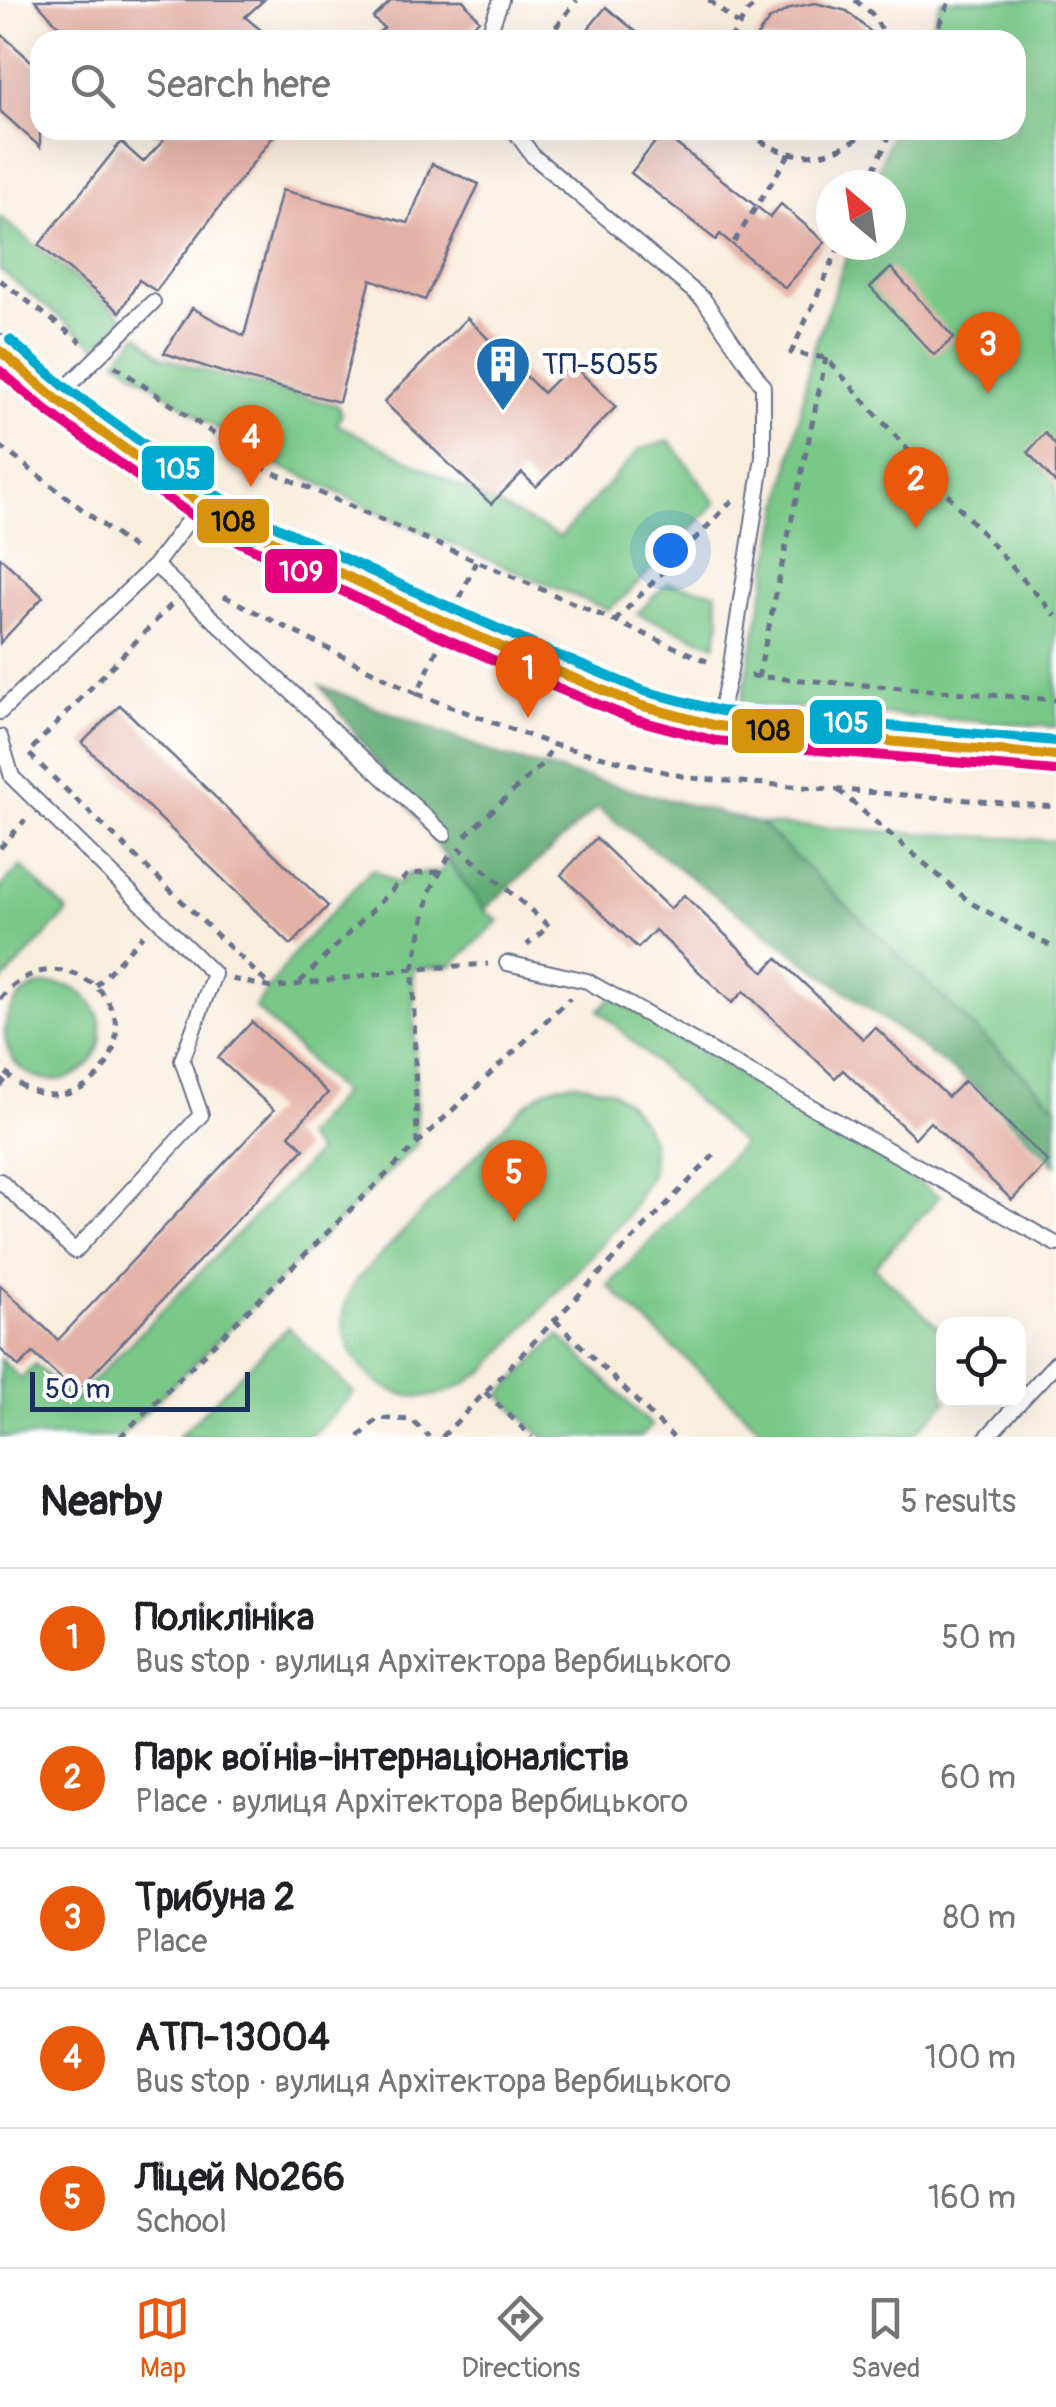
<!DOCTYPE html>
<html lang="en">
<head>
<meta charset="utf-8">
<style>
	:root { --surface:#fff; --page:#f2f2f2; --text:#202124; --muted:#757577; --line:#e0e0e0; --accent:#ea580c }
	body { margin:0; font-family:Pangolin,sans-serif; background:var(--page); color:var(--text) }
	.controls { position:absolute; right:30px; bottom:30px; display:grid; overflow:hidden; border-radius:20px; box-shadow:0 10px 40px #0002 }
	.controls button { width:90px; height:90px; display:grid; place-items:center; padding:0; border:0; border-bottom:2px solid var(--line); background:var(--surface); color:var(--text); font:50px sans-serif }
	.compass { position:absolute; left:816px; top:170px; width:90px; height:90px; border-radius:50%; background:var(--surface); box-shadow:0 10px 40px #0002; rotate:331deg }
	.scale { position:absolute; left:30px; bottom:25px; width:220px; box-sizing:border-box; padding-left:10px; border:5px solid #1b2f5e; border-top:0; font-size:28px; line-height:35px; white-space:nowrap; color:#1b2f5e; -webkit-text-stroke:8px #fff; paint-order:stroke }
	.you { position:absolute; left:670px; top:550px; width:35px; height:35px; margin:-25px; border:8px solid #fff; border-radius:50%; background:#1a73e8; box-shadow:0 0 0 15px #1a73e833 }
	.badge { display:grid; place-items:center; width:65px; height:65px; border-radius:50%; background:var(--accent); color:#fff; font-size:32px; font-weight:700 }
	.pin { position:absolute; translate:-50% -82px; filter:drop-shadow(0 2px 5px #0008) }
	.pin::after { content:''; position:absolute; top:52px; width:35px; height:30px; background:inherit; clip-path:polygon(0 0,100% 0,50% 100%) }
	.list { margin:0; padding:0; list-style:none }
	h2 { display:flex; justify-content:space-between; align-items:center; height:130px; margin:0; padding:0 40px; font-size:42px }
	h2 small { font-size:32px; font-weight:400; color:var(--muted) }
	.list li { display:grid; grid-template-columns:65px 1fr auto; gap:30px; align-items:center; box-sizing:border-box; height:140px; padding:0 40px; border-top:2px solid var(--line) }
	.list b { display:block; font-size:38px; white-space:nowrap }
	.list p { margin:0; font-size:32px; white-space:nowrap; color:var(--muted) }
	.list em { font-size:32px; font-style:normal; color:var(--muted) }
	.icon { flex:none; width:55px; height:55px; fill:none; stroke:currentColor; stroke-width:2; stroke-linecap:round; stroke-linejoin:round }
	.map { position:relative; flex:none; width:1056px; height:1437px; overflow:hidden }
	.search { position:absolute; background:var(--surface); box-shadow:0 10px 40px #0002; left:30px; right:30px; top:30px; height:110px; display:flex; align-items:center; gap:25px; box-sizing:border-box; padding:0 35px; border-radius:30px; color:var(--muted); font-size:38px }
	.sheet { height:830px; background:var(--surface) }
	nav { display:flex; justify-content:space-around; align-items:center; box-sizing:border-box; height:140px; border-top:2px solid var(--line); background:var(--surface); font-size:28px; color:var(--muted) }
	nav a { display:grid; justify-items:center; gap:5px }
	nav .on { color:var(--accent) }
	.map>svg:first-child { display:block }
</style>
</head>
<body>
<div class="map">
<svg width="1056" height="1437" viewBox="0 0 1056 1437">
	<rect width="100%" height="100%" fill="#fff"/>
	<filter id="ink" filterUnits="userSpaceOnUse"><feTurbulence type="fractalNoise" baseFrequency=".01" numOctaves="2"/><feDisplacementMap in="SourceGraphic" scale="20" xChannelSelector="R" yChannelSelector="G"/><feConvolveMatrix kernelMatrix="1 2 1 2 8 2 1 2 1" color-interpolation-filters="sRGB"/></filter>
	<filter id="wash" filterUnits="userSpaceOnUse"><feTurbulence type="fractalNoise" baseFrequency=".0048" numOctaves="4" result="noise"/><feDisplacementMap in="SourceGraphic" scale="40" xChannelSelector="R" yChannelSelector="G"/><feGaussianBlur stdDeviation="2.25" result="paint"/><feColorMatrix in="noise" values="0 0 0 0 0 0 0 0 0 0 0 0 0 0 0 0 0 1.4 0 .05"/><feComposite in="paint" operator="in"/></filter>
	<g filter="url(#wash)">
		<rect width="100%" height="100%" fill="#f9edde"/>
		<path fill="#79c888" stroke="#4a7c73" stroke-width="2.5" d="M 941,0 L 1056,0 L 1056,727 L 741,704 L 812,353 L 851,245 L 891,245 L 891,185 L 873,185 L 893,130 L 1016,130 L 1016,40 L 926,40 Z
			M 0,217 L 124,318 L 97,347 L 0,270 Z
			M 138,334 L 162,357 L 222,376 L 337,405 L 342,414 L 337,424 L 560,537 L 640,449 L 670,441 L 716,503 L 625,596 L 608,610 L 397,521 L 306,477 L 261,459 L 117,360 Z
			M 667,583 L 716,592 L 720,620 L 715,645 L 637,614 Z
			M 761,824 L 1056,841 L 1056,1106 Z
			M 447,860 L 484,910 L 499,921 L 451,966 L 413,969 L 417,1144 L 120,1437 L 0,1437 L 0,1359 L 21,1379 L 35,1364 L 73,1401 L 317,1153 L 304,1137 L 342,1093 L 255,1007 L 297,949 L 372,869 L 399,884 L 408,874 L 441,872 Z
			M 21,866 L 68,912 L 0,984 L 0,888 Z
			M5 1032a48 48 0 1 1 96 0a48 48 0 1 1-96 0Z
			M 612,997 L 940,1196 L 874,1267 L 943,1332 L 944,1400 L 948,1400 L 912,1437 L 769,1437 L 608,1286 L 742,1144 L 599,1010 Z
			M 572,1082 L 610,1090 L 628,1103 L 642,1121 L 652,1142 L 652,1172 L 628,1215 L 485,1371 C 470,1381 454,1391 436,1395 C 384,1407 334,1355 345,1304 C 347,1297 352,1289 355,1282 L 522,1107 L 547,1089 Z
			M 288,1327 L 354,1393 L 310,1437 L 178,1437 Z
			M 559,1335 L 652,1426 L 641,1437 L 543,1437 L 500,1395 Z"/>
		<path fill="#62ac74" stroke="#3e6e69" stroke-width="2.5" d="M 321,686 L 502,756 L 761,824 L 1056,1106 L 1056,1165 L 978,1089 L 597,808 L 484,910 Z"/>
		<g id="blocks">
			<path fill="#e4b1a6" d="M 35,0 L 264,0 L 245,17 L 273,40 L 71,39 Z
				M 392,0 L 463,0 L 479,20 L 460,40 L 371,40 L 384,28 L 373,18 Z
				M 815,3 L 847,11 L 880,40 L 754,40 L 769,20 L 791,8 Z
				M 606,7 L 646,40 L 579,40 Z
				M 0,33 L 40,69 L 40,147 L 0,111 Z
				M 153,130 L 278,130 L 156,291 L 139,280 L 120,312 L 39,245 L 121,142 L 143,162 L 163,141 Z
				M 662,133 L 770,217 L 781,204 L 825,242 L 785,288 L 720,234 L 716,240 L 631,173 Z
				M 432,164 L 479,184 L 425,300 L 371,279 L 339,402 L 231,375 L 164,353 L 192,308 L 244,336 L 282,190 L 408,223 Z
				M 891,268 L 954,338 L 934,355 L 870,287 Z
				M 467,318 L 543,393 L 572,364 L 616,407 L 536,487 L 522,473 L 491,504 L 384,402 Z
				M 1045,433 L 1056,446 L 1056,484 L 1028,452 Z
				M 0,557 L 43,597 L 0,643 Z
				M 120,705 L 328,906 L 291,945 L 82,743 Z
				M 596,838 L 670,909 L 684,895 L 764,972 L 777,958 L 863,1039 L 875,1027 L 948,1097 L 964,1081 L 1048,1162 L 1012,1200 L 930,1122 L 915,1138 L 843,1070 L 835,1078 L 744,991 L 732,1003 L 655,930 L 638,948 L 561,875 Z
				M 252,1022 L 328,1093 L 289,1135 L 304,1149 L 76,1392 L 33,1353 L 19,1367 L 0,1349 L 0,1285 L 58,1340 L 274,1110 L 218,1058 Z"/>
		</g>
	</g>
	<g filter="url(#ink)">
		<use href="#blocks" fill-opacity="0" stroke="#69728b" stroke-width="2.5"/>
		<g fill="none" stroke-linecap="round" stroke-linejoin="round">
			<g stroke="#69728b" stroke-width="18">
				<path id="service" d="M 489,40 L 490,30 L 501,0
					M 514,130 L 533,156 L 704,300 L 763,386 L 763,457 L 730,671 L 717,725
					M 56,398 L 153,302
					M 155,565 L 444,834
					M 0,712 L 155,565 L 200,505
					M 0,737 L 12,777 L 214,974 L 182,1060 L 201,1115 L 75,1251 L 0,1181
					M 507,963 L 587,981 L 1056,1244
					M 987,1437 L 1056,1363"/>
			</g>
			<g stroke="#69728b" stroke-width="36">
				<path id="tertiary" d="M 0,351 L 56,399 L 201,504 L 245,528 L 401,602 L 544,666 L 639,705 L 717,726 L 1056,756"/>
			</g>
			<path stroke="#69728b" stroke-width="5" stroke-dasharray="8 8" stroke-linecap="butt" d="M 709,0 L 737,24
				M 855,0 L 872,14 L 888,40
				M 546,40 L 577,0
				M 730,40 L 748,11 L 763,0
				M 932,40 L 950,0
				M 748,130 C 781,164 834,162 868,130
				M 867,185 L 892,130
				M 734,242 L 790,153
				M 840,245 L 791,353 L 826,358 L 1056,616
				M 0,280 L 81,342
				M 115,366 L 265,469 L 711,663
				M 0,446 L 139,553
				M 224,596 L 417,694
				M 460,598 L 476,561
				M 171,605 L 28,753 L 272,988
				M 615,621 L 735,498
				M 437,650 L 417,694 L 554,745 L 690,778 L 1056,807
				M 750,676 L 1056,700
				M 758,678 L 826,358
				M 838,790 L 971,903 L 1056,949
				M 465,836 L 541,765 L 554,745
				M 458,847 L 549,926 L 527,945
				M 0,848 L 25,820
				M 232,979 L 272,988 L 413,969 L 488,964
				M 300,982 L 408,874 L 439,872
				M 96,986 L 143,935
				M 0,999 C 55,929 150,1001 104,1068 C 94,1083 77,1094 59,1095 C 34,1096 14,1085 0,1065
				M 0,1086 L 8,1077
				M 417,1144 L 570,998
				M 555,1320 L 673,1437
				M 485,1392 L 532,1437
				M 120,1437 L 417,1144 L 413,969 L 430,891 L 452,851
				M 359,1437 L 378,1418 L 412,1420 L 429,1437
				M 442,1437 L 715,1154"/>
			<use href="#service" stroke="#fff" stroke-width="14"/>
			<use href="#tertiary" stroke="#fff" stroke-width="32"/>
			<g stroke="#fff" stroke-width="18">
				<path id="bus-1" d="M 0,351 L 56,399 L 201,504 L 245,528 L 401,602 L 544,666 L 639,705 L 717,726 L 1056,756"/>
			</g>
			<g stroke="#fff" stroke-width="18">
				<path id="bus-2" d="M 0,371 L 47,411 L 194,517 L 239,542 L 395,616 L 538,680 L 633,719 L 716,741 L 1055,771"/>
			</g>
			<g stroke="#fff" stroke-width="18">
				<path id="bus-3" d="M 10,340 L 65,387 L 209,491 L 252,515 L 407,588 L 550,652 L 644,691 L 720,711 L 1056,741"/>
			</g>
			<use href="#bus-1" stroke="#d6940e" stroke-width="10"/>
			<use href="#bus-2" stroke="#e5007d" stroke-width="10"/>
			<use href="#bus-3" stroke="#00a9ce" stroke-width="10"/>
		</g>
	</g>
	<defs>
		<g id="building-pin" transform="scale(2.875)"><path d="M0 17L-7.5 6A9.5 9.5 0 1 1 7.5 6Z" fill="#1f6fb2" stroke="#fff"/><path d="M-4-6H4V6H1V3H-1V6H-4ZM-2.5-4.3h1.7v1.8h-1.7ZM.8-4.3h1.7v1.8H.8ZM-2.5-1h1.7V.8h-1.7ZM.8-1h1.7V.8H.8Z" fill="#fff"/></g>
	</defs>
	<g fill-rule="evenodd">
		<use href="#building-pin" x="503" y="364"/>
	</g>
	<g text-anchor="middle" stroke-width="10" stroke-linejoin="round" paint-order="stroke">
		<g font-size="30" fill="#1b2f5e" stroke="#fff" text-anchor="start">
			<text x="542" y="374">ТП-5055</text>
		</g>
	</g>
	<g stroke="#fff" stroke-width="4">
		<rect x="140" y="444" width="76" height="48" rx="10" fill="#00a9ce"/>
		<rect x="195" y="497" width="76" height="48" rx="10" fill="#d6940e"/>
		<rect x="263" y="547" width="76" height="48" rx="10" fill="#e5007d"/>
		<rect x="808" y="698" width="76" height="48" rx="10" fill="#00a9ce"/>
		<rect x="730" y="707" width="76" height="48" rx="10" fill="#d6940e"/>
	</g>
	<g font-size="28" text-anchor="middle" font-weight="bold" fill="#fff">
		<text x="178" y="478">105</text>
		<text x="301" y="581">109</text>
		<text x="846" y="732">105</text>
	</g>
	<g font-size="28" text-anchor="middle" font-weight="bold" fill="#111">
		<text x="233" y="531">108</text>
		<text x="768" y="740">108</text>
	</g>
</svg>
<div class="controls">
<button><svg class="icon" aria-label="locate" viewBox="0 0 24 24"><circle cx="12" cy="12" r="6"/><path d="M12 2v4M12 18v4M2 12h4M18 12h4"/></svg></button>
</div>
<svg class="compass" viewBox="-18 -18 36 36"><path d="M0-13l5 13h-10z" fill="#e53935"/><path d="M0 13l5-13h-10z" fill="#757577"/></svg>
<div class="scale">50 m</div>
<div class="you"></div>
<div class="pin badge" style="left:528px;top:718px">1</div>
<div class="pin badge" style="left:916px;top:529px">2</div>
<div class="pin badge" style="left:988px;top:394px">3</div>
<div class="pin badge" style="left:251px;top:487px">4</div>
<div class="pin badge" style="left:514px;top:1222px">5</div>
<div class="search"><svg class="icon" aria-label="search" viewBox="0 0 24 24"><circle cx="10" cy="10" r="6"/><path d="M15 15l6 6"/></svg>Search here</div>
</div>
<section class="sheet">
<h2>Nearby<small>5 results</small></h2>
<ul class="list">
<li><span class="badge">1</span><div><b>Поліклініка</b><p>Bus stop · вулиця Архітектора Вербицького</p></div><em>50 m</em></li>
<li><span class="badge">2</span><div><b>Парк воїнів-інтернаціоналістів</b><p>Place · вулиця Архітектора Вербицького</p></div><em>60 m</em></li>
<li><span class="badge">3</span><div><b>Трибуна 2</b><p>Place</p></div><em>80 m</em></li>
<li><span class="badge">4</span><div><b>АТП-13004</b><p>Bus stop · вулиця Архітектора Вербицького</p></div><em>100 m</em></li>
<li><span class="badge">5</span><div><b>Ліцей №266</b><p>School</p></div><em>160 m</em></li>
</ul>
</section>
<nav>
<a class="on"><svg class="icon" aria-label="map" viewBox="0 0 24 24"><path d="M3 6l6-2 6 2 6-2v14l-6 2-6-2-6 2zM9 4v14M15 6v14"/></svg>Map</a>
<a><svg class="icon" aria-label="directions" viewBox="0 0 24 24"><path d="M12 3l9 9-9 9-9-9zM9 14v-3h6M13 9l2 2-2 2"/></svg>Directions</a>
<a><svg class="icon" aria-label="saved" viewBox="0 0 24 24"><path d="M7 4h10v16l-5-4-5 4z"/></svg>Saved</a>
</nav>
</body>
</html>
